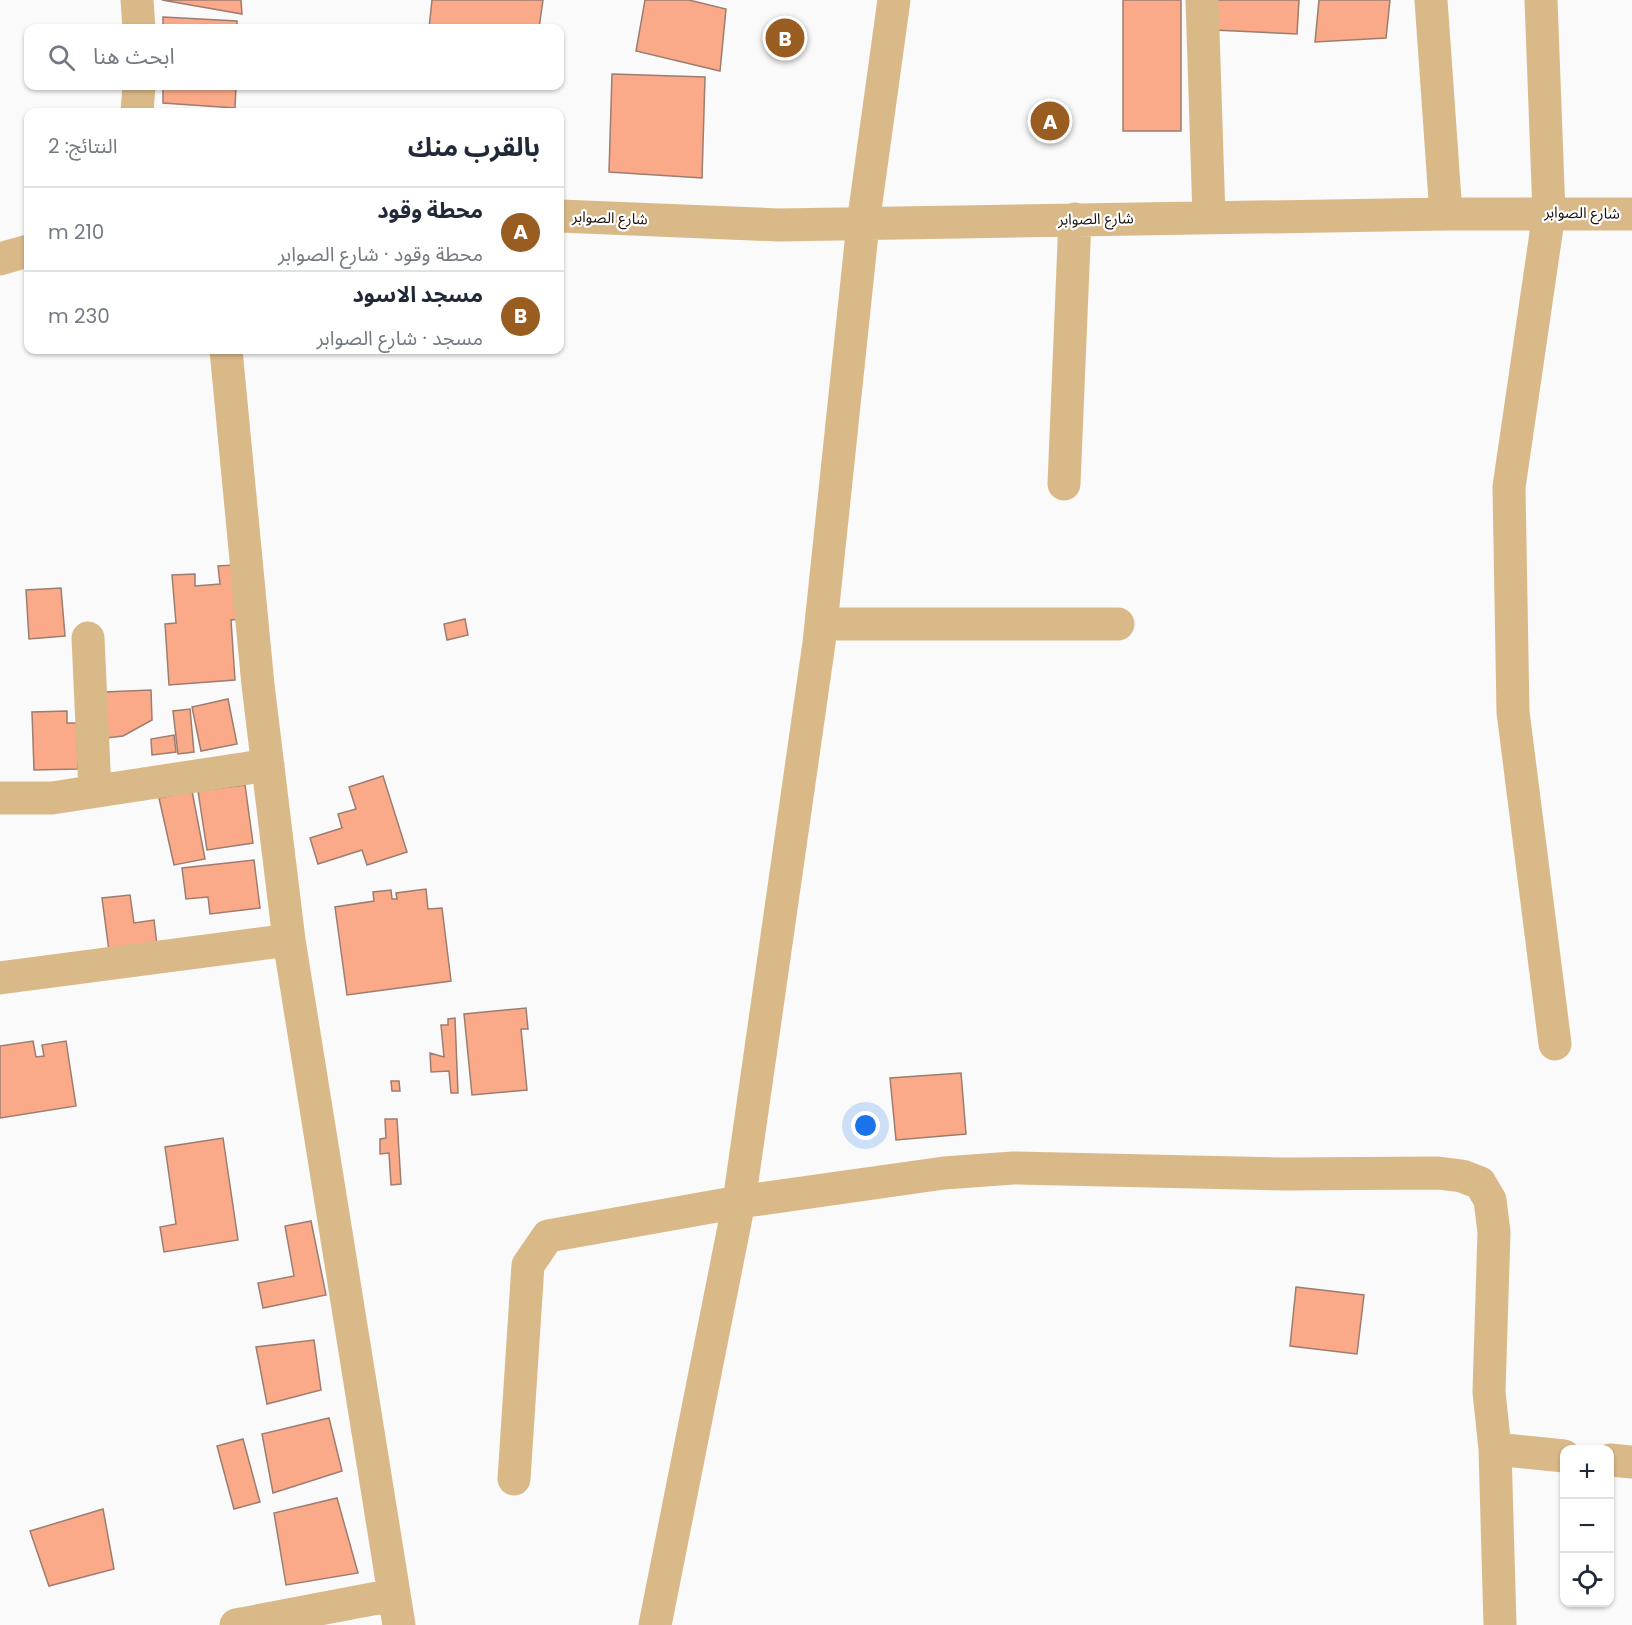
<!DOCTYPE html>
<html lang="ar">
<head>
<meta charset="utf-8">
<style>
	:root { --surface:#fff; --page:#f6f6f7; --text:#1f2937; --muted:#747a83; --line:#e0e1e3; --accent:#9a5d21 }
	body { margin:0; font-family:Poppins,"Noto Sans Arabic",sans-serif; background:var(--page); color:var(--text); direction:rtl }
	.controls { position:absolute; right:18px; bottom:18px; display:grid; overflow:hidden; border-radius:12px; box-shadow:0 2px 4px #0004 }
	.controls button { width:54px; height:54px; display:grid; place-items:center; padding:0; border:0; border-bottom:2px solid var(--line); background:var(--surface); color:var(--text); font:30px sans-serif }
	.you { position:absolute; left:866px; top:1126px; width:21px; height:21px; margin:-15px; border:4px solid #fff; border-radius:50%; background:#1a73e8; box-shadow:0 0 0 9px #1a73e833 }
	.badge { display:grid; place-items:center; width:39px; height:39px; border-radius:50%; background:var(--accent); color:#fff; font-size:20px; font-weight:700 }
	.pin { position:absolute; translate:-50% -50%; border:3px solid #fff; box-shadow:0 2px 6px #0006 }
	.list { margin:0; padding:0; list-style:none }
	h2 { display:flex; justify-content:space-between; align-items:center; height:78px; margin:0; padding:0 24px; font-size:26px }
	h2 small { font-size:20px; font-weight:400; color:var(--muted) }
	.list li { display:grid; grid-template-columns:39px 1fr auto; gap:18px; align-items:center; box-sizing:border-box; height:84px; padding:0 24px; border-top:2px solid var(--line) }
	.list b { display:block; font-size:22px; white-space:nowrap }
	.list p { margin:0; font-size:20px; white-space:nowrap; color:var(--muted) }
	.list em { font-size:20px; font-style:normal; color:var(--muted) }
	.icon { flex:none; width:33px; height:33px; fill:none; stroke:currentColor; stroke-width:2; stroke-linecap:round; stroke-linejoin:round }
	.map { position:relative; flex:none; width:1632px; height:1625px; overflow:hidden; direction:ltr }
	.search { position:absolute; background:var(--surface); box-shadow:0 2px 4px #0004; left:24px; top:24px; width:540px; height:66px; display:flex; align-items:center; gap:15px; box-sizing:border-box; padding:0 21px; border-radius:12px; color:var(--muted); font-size:22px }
	.panel { position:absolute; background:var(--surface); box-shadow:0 2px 4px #0004; left:24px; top:108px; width:540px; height:246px; border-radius:12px; direction:rtl }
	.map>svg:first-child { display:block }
</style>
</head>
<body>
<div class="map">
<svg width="1632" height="1625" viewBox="0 0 1632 1625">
	<rect width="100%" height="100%" fill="#fafafa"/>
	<path fill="#faaa88" stroke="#9d7d6f" stroke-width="1.5" d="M 162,0 L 241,0 L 242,14 Z
		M 432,0 L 543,0 L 539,28 L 429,28 Z
		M 645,0 L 689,0 L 726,9 L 720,71 L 636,51 Z
		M 1123,0 L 1181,0 L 1181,131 L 1123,131 Z
		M 1215,0 L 1299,0 L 1297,34 L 1214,30 Z
		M 1319,0 L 1390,0 L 1386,38 L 1315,42 Z
		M 163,17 L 237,21 L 237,28 L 163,28 Z
		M 612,74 L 705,77 L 702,178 L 609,172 Z
		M 163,86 L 236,86 L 235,108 L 163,103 Z
		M 235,565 L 239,619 L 231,620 L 235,680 L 169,685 L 165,624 L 176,623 L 172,575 L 195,574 L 195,586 L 220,584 L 218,566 Z
		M 61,588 L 65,636 L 29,639 L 26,590 Z
		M 465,619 L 468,635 L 447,640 L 444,624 Z
		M 151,690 L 152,720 L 123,736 L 107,738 L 104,692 Z
		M 228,699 L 237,744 L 201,751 L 192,707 Z
		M 190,709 L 194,752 L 178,754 L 173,711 Z
		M 67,711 L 67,723 L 77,723 L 78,769 L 34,770 L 32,712 Z
		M 174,735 L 176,752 L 152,755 L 151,739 Z
		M 383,776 L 407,852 L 367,865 L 362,850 L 318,864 L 310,838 L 342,828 L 338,814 L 356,809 L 349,787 Z
		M 245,785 L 253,843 L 207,850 L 198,791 Z
		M 192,791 L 205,859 L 174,865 L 159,798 Z
		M 254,860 L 260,908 L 210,914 L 208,897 L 186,899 L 182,868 Z
		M 426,889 L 428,909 L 442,908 L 451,981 L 347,995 L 335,907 L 374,901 L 373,892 L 391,890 L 392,899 L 397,899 L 396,893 Z
		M 130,895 L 134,923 L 154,920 L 157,945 L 109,951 L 102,898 Z
		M 526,1008 L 528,1029 L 521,1029 L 527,1090 L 472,1095 L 464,1014 Z
		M 455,1018 L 458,1093 L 451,1093 L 449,1071 L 431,1072 L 430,1053 L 444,1057 L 441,1025 L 448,1025 L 448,1019 Z
		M 33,1041 L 36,1057 L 44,1056 L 42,1045 L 66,1041 L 76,1106 L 0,1118 L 0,1046 Z
		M 961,1073 L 966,1134 L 896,1140 L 890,1078 Z
		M 391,1081 L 399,1081 L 400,1091 L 392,1091 Z
		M 385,1119 L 397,1119 L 401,1184 L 391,1185 L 389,1153 L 380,1154 L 380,1139 L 386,1138 Z
		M 223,1138 L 238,1240 L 164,1252 L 160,1227 L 176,1224 L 165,1147 Z
		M 311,1221 L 326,1295 L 263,1308 L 258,1283 L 294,1276 L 285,1226 Z
		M 1296,1287 L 1364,1295 L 1357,1354 L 1290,1346 Z
		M 314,1340 L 321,1390 L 267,1404 L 256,1347 Z
		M 329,1418 L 342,1471 L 273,1493 L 262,1434 Z
		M 243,1439 L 260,1502 L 234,1509 L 217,1446 Z
		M 337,1498 L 358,1573 L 286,1585 L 274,1513 Z
		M 103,1509 L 114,1569 L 49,1586 L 30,1531 Z"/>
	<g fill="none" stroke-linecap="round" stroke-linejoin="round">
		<path stroke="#dab988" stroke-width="33" d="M 137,0 L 139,28
			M 1202,0 L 1209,217
			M 1431,0 L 1446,214
			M 1541,0 L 1549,213 L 1509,487 L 1513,712 L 1555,1044
			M 137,112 L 139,86
			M 560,216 L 779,225 L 1446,214 L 1632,214
			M 0,259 L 28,251
			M 226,350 L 258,685 L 289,940 L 399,1625
			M 1064,484 L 1075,219
			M 821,624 L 1118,624
			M 88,638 L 95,791
			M 0,798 L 52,798 L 268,765
			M 0,978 L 289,940
			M 1495,1449 L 1564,1456
			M 1610,1460 L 1632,1462
			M 514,1479 L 528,1265 L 548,1236 L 739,1202 L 944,1173 L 1013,1168 L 1286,1174 L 1438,1173 L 1462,1176 L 1480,1183 L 1490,1200 L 1494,1232 L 1489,1392 L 1495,1449 L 1500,1625
			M 236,1625 L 393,1595
			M 655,1625 L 739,1202 L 819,643 L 863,224 L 894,0"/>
	</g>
	<g text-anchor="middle" stroke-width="4.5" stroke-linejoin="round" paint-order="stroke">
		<g font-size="15" fill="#1d110c" stroke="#fff">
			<text transform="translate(1582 213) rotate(1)" y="5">شارع الصوابر</text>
			<text transform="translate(610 218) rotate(2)" y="5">شارع الصوابر</text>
			<text transform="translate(1096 219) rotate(-1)" y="5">شارع الصوابر</text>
		</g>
	</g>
</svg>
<div class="controls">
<button>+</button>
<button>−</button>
<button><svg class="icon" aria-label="locate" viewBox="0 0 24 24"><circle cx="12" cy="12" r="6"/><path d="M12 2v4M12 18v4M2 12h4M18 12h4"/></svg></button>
</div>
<div class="you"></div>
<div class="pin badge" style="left:1050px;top:121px">A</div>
<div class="pin badge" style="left:785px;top:38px">B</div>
<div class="search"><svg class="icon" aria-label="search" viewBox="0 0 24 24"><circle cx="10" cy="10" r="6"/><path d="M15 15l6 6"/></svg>ابحث هنا</div>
<section class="panel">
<h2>بالقرب منك<small>النتائج: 2</small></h2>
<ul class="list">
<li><span class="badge">A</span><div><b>محطة وقود</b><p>محطة وقود · شارع الصوابر</p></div><em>210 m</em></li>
<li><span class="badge">B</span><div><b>مسجد الاسود</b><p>مسجد · شارع الصوابر</p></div><em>230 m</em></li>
</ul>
</section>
</div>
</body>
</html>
